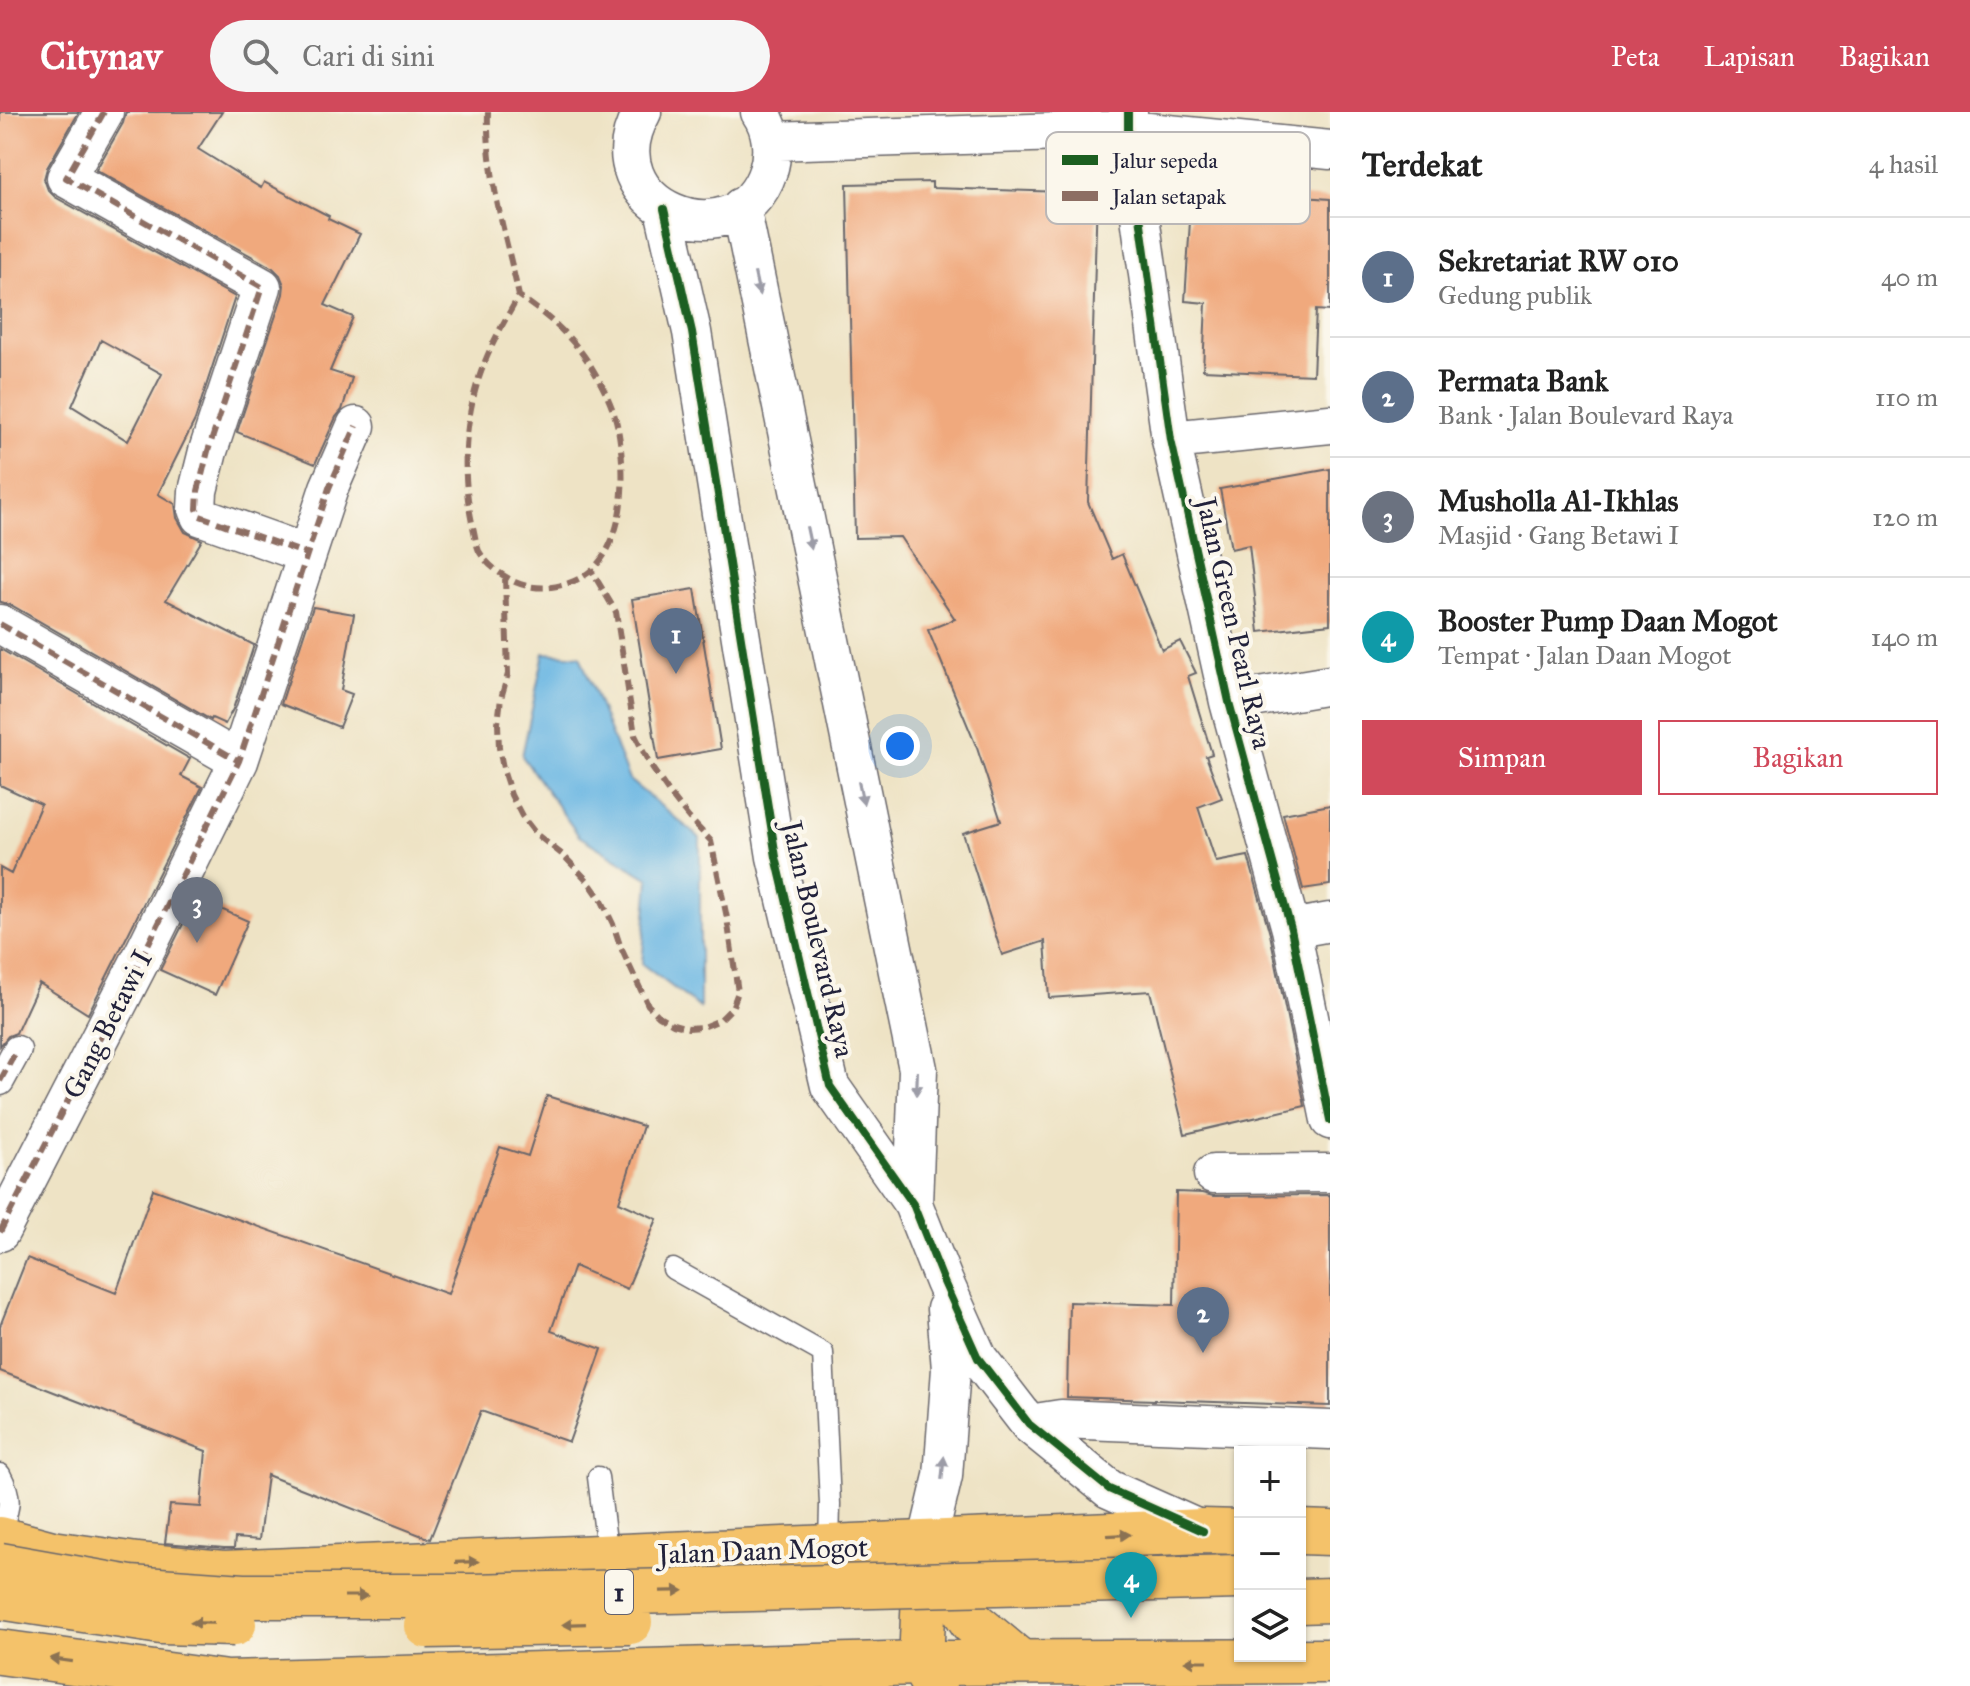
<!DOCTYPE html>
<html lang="id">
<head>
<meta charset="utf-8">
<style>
	:root { --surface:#fff; --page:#f6f6f6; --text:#222; --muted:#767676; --line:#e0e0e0; --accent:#d1495b }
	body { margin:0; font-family:"IM FELL Great Primer",serif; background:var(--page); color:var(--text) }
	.controls { position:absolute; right:24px; bottom:24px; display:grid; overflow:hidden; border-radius:0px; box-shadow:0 2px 6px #0004 }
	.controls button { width:72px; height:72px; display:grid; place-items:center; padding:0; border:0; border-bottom:2px solid var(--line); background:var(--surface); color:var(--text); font:40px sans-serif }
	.you { position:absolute; left:900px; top:634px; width:28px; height:28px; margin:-20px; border:6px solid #fff; border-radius:50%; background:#1a73e8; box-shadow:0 0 0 12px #1a73e833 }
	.badge { display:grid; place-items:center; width:52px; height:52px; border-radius:50%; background:var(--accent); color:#fff; font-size:26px; font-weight:700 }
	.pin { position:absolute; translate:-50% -66px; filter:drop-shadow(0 2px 4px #0008) }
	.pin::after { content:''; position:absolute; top:42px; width:28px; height:24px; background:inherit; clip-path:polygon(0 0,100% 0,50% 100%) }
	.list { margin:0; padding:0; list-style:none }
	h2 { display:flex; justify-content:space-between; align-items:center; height:104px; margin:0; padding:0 32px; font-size:34px }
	h2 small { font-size:26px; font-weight:400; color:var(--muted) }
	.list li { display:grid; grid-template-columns:52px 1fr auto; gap:24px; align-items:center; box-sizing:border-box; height:120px; padding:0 32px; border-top:2px solid var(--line) }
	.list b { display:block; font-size:30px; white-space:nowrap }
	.list p { margin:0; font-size:26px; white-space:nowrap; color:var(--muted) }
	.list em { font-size:26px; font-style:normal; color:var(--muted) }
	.actions { display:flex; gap:16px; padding:24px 32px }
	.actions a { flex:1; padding:18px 0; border:2px solid var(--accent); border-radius:0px; text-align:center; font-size:28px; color:var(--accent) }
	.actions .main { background:var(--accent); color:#fff }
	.icon { flex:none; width:44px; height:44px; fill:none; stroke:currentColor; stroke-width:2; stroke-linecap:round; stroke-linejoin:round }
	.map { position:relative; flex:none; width:1330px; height:1574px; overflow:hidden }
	header { display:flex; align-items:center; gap:48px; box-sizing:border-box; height:112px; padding:0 40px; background:var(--accent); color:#fff }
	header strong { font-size:38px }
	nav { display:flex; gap:44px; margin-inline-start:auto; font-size:28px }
	.search { width:560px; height:72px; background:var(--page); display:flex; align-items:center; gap:20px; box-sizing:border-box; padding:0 28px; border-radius:44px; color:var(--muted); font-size:30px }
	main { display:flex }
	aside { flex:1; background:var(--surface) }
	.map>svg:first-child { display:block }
</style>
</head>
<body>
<header>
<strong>Citynav</strong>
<div class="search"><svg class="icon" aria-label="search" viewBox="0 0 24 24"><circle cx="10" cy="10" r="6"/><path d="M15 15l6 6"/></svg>Cari di sini</div>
<nav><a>Peta</a><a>Lapisan</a><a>Bagikan</a></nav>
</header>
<main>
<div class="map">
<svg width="1330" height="1574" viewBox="0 0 1330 1574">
	<rect width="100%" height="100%" fill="#fbf7ec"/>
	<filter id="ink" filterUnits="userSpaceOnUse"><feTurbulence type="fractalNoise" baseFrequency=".0125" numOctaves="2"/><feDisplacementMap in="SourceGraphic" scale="16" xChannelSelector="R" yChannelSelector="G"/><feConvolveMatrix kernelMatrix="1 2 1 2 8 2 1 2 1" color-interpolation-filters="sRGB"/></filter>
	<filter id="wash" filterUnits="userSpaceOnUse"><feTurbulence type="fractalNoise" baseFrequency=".006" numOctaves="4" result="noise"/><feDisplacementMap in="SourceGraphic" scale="32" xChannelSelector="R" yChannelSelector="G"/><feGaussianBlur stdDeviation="1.8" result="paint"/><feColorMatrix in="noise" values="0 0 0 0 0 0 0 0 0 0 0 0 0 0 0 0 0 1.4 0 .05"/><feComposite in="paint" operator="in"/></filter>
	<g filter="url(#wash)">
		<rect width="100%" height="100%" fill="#eee3c5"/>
		<path fill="#68b5e2" stroke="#456c8e" stroke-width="2" d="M 544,541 L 580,544 L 629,668 L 700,726 L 700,896 L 642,852 L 649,767 L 579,724 L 522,644 Z"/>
		<g id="blocks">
			<path fill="#f0a97d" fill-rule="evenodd" d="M 0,0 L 79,0 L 47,56 L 44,67 L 48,78 L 55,85 L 235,185 L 195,308 L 158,382 L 175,392 L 177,406 L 185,420 L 202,428 L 166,488 L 254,533 L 233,597 L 225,612 L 212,606 L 211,608 L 11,493 L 0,490 ZM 101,228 L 162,262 L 128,329 L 72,294 Z
				M 126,0 L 222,0 L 198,37 L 261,76 L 264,70 L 329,104 L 328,107 L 360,122 L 325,193 L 353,205 L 330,259 L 352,266 L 342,298 L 336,305 L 315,352 L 237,320 L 283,182 L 284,173 L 280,163 L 273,156 L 96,58 L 123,11 Z
				M 932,70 L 932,76 L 1097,81 L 1088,390 L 1112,447 L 1122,442 L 1162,538 L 1180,529 L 1196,561 L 1188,564 L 1212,642 L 1206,644 L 1222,686 L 1198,695 L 1216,750 L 1248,744 L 1270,822 L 1305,994 L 1185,1022 L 1150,879 L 1049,886 L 1045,829 L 1002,843 L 963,721 L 1001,709 L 977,636 L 928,518 L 955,507 L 900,425 L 855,426 L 847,72 Z
				M 1192,77 L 1330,87 L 1330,199 L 1316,198 L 1313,263 L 1203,258 L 1206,191 L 1185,189 Z
				M 1330,357 L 1330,512 L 1259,520 L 1249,433 L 1231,437 L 1220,377 Z
				M 695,477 L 721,637 L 658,648 L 632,487 Z
				M 313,495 L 354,502 L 341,578 L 352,582 L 339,615 L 281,592 Z
				M 0,537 L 190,647 L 181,664 L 202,675 L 88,902 L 39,871 L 16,921 L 8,924 L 0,934 L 0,756 L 11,762 L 41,692 L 0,673 Z
				M 1330,693 L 1330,773 L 1303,777 L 1283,702 Z
				M 196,786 L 248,809 L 215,883 L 160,858 Z
				M 547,984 L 643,1014 L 619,1090 L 657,1107 L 627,1177 L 574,1154 L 551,1219 L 602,1237 L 569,1330 L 481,1299 L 430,1427 L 267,1363 L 259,1428 L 235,1426 L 234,1436 L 224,1436 L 165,1431 L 170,1393 L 201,1395 L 206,1339 L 0,1259 L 0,1214 L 27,1146 L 116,1181 L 153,1077 L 448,1182 L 500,1035 L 528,1044 Z
				M 1176,1080 L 1202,1081 L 1213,1084 L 1330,1083 L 1330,1294 L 1067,1285 L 1069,1190 L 1174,1193 Z"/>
		</g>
	</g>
	<g filter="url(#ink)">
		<use href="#blocks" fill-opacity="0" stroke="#69666b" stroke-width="2"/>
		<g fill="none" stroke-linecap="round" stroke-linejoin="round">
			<g stroke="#69666b" stroke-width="23">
				<path id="service" d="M 673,1157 L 823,1241 L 830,1392 L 829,1436
					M 0,1362 C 14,1388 9,1396 0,1423
					M 598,1365 L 608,1445"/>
			</g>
			<g stroke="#69666b" stroke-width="31">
				<path id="pedestrian" d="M 0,969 L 17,938"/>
			</g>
			<g stroke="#69666b" stroke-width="41">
				<path id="minor" d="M 104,0 L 66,66 L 262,175 L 208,339 L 198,379 L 197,397 L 200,404 L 307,442
					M 642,0 C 588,94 737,154 768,59 C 774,40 772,17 760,0
					M 1128,0 L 1128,18 L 1171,328 L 1229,590 L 1291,817 L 1330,1008
					M 771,29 L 1128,18 L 1330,38
					M 741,95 L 918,957 L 913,1092
					M 664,97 L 692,220 L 776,745 L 830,974 L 913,1092 L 944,1170 L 978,1246 L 1029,1312 L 1109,1377 L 1203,1419
					M 1171,328 L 1330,312
					M 0,512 L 239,649
					M 1229,590 L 1330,573
					M 1291,817 L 1330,810
					M 1213,1062 L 1330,1061
					M 0,1120 L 143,843 L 239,649 L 329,376 L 356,314
					M 1029,1312 L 1061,1307 L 1330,1318
					M 927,1432 L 943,1364 L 951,1257 L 946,1197"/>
			</g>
			<g stroke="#69666b" stroke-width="47">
				<path id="primary" d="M 926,1434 L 921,1551 L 934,1574"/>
			</g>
			<g stroke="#69666b" stroke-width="47">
				<path id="trunk" d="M 1300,1420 L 1330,1421
					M 0,1427 L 52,1441 L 137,1453 L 223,1461 L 1203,1419 L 1240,1420
					M 932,1441 L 958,1489 L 972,1510 L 1019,1549
					M 1300,1489 L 1330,1488
					M 0,1540 L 227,1571 L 921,1551 L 1330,1549"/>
			</g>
			<use href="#service" stroke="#fff" stroke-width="20"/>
			<use href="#pedestrian" stroke="#fff" stroke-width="28"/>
			<use href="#minor" stroke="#fff" stroke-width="38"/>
			<use href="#primary" stroke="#f4c26a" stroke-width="44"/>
			<use href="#trunk" stroke="#f4c26a" stroke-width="44"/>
			<g stroke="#69666b" stroke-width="47" stroke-linecap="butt">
				<path id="trunk-bridge" d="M 0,1453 L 130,1476 L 244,1484 L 473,1484 L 1240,1465
					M 0,1485 L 161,1510 L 234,1512
					M 427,1514 L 630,1510"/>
			</g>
			<use href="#trunk-bridge" stroke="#f4c26a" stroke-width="44"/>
			<path stroke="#8d6e63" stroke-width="6" stroke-dasharray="12 6" stroke-linecap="butt" d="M 104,0 L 66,66 L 262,175 L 208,339 L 198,379 L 197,397 L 200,404 L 307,442
				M 488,0 C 486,62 506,124 519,184 C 548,204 574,226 592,256 C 603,274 614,296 618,317 C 627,364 627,447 574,469 C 555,477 534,478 515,470 C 501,463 487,453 479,439 C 476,432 475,423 473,415 C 463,372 463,327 474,283 C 483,247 500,216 519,184
				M 505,465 L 508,562 L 501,586 L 498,611 L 499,636 L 504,661 L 511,683 L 522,704 L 536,722 L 564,744 L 588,769 L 602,789 L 613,812 L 621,836 L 648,893 L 659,904 L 673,912 L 688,916 L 703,915 L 720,908 L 732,896 L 738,880 L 727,806 L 711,729 L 689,706 L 670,682 L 650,653 L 635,623 L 616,500 L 591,458
				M 0,512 L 239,649
				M 0,969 L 17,938
				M 0,1120 L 143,843 L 239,649 L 329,376 L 356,314"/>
			<g stroke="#fbf7ec" stroke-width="13">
				<path id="cycleway" d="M 1128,0 L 1128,18 L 1171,328 L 1229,590 L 1291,817 L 1330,1008
					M 664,97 L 692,220 L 776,745 L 830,974 L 913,1092 L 944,1170 L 978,1246 L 1029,1312 L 1109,1377 L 1203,1419"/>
			</g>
			<use href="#cycleway" stroke="#1b5e20" stroke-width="8"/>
		</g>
		<defs><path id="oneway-solid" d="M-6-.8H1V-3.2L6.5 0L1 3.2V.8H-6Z" transform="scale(2)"/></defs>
		<g fill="#9c9ca7">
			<use href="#oneway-solid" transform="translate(757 172) rotate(78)"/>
			<use href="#oneway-solid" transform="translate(809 426) rotate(78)"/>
			<use href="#oneway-solid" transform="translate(861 681) rotate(78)"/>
			<use href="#oneway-solid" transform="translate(917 971) rotate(92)"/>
			<use href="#oneway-solid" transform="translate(943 1356) rotate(-84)"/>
		</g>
		<g fill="#8b7252">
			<use href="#oneway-solid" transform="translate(1119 1423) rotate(-3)"/>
			<use href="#oneway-solid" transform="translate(467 1450) rotate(-2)"/>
			<use href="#oneway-solid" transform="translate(672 1479) rotate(-1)"/>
			<use href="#oneway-solid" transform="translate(356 1484)"/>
			<use href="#oneway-solid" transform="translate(202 1511) rotate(-179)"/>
			<use href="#oneway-solid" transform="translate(574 1512) rotate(178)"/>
			<use href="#oneway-solid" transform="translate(61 1548) rotate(-172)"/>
			<use href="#oneway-solid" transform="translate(1196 1549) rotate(180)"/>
		</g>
	</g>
	<g text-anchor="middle" stroke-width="8" stroke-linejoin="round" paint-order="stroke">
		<rect fill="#fbf7ec" stroke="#636270" stroke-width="2" x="605" y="1458" width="28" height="44" rx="6"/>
		<g font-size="26" font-weight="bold" fill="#22223b">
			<text x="619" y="1489">1</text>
		</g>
		<g font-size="28" fill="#22223b" stroke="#fbf7ec">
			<text transform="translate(1235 511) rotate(77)" y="10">Jalan Green Pearl Raya</text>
			<text transform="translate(819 827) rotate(77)" y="10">Jalan Boulevard Raya</text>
			<text transform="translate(107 912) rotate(-63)" y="10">Gang Betawi I</text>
			<text transform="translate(763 1438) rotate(-2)" y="10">Jalan Daan Mogot</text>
		</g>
	</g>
	<rect x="1046" y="20" width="264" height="92" rx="12" fill="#fbf7ec" stroke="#bab7b7" stroke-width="2"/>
	<rect x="1062" y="43" width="36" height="10" fill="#1b5e20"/>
	<rect x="1062" y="79" width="36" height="10" fill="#8d6e63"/>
	<g font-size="22" fill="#22223b">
		<text x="1112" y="56">Jalur sepeda</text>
		<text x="1112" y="92">Jalan setapak</text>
	</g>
</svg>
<div class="controls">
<button>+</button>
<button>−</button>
<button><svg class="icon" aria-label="layers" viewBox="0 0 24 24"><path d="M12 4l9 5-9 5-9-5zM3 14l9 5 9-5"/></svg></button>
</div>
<div class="you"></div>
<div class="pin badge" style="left:676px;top:562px;background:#5c6f8a">1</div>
<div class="pin badge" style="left:1203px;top:1241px;background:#5c6f8a">2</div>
<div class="pin badge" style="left:197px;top:831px;background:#6b7280">3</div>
<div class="pin badge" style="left:1131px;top:1506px;background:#0f9aa8">4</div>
</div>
<aside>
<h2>Terdekat<small>4 hasil</small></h2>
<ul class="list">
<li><span class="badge" style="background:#5c6f8a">1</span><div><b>Sekretariat RW 010</b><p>Gedung publik</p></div><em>40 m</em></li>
<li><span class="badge" style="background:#5c6f8a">2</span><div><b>Permata Bank</b><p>Bank · Jalan Boulevard Raya</p></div><em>110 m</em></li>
<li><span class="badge" style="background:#6b7280">3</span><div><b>Musholla Al-Ikhlas</b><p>Masjid · Gang Betawi I</p></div><em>120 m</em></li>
<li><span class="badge" style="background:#0f9aa8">4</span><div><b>Booster Pump Daan Mogot</b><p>Tempat · Jalan Daan Mogot</p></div><em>140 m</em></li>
</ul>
<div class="actions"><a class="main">Simpan</a><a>Bagikan</a></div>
</aside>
</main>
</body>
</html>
